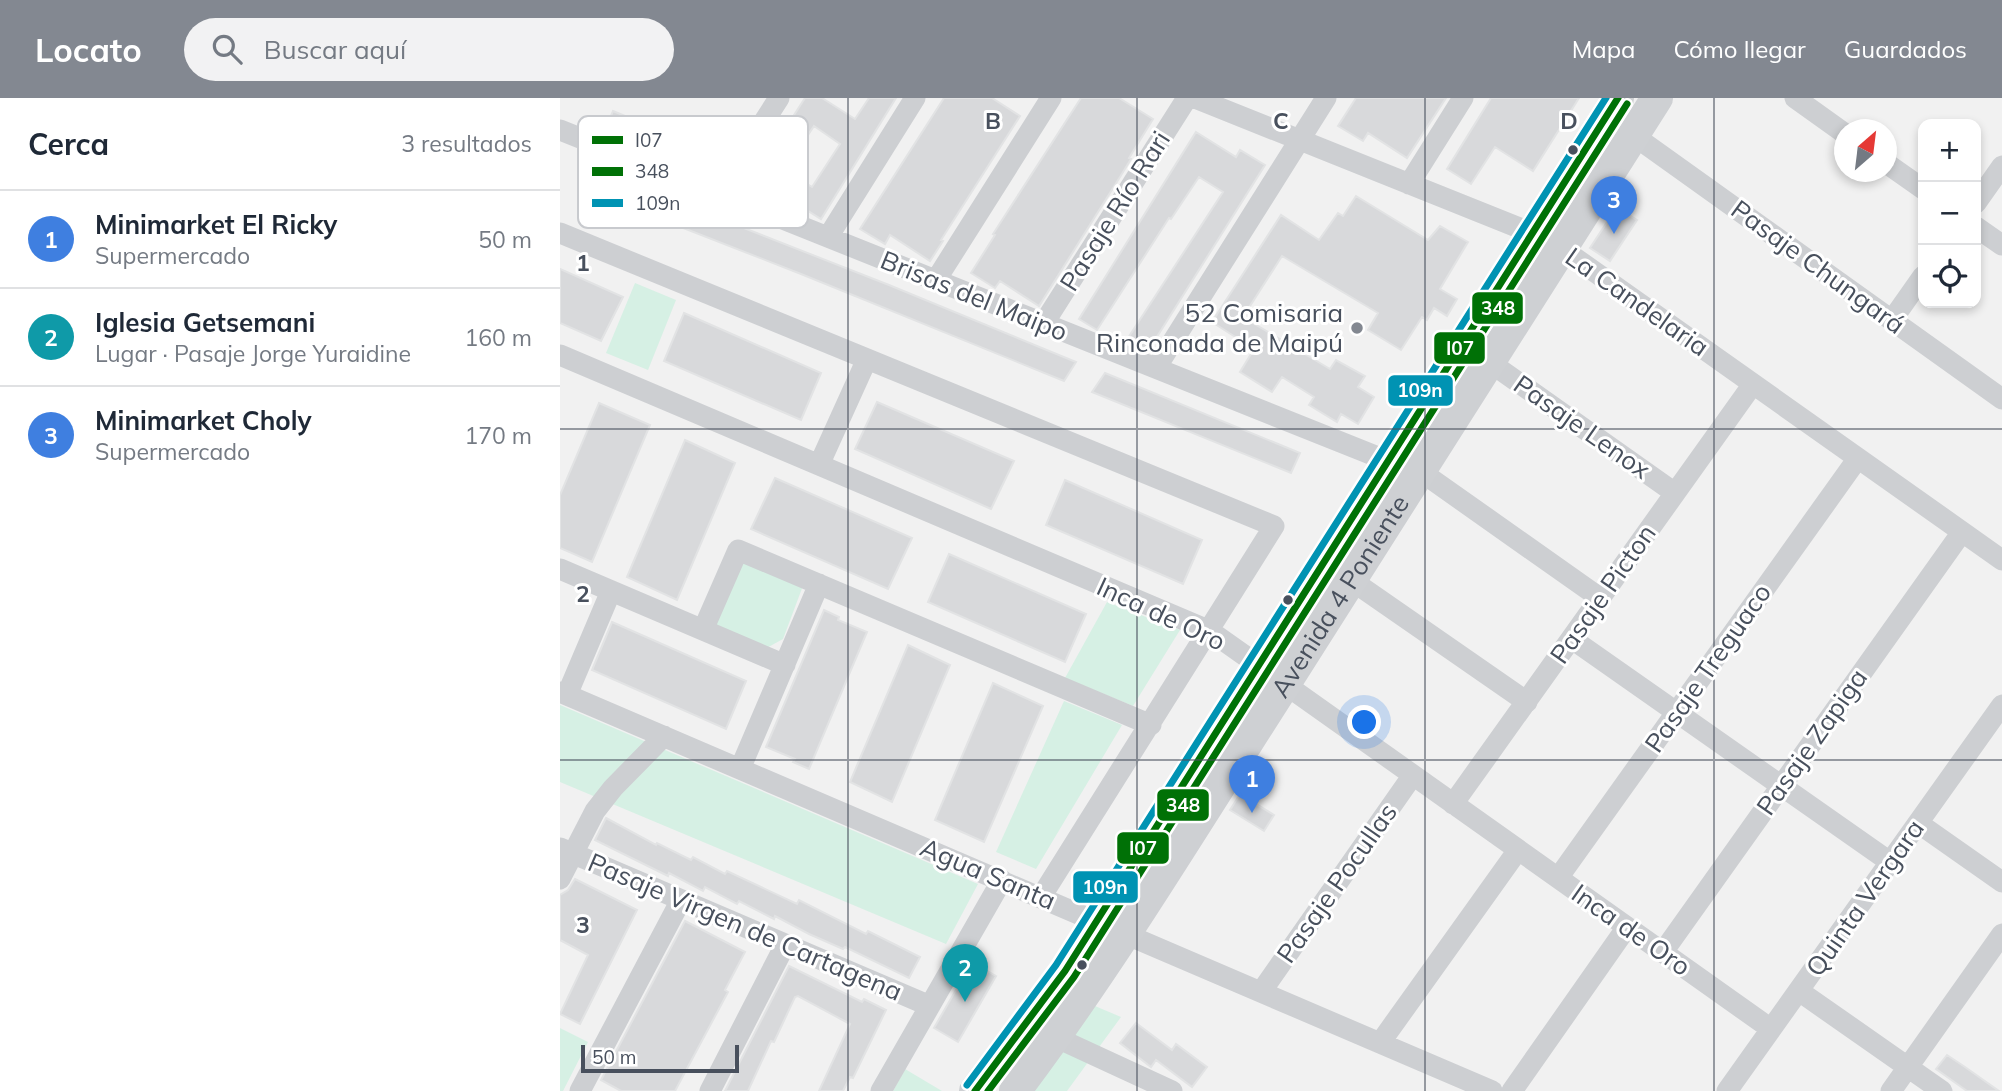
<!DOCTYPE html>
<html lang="es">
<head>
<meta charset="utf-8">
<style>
	:root { --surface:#fff; --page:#f2f2f3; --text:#1f2937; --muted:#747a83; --line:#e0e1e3; --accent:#838891 }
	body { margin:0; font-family:Mulish,sans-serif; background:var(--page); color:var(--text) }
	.controls { position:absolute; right:21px; top:21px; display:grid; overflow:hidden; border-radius:14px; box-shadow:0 4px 10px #0003 }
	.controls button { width:63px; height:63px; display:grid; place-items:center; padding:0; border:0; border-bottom:2px solid var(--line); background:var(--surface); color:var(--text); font:35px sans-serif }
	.compass { position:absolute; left:1274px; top:21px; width:63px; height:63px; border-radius:50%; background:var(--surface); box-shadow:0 4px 10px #0003; rotate:28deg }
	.scale { position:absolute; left:21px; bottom:18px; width:158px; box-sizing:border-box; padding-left:7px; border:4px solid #48505d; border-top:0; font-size:19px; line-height:24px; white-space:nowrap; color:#48505d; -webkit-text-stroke:5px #fff; paint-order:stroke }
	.you { position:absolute; left:805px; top:625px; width:24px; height:24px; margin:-18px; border:5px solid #fff; border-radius:50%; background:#1a73e8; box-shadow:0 0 0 10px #1a73e833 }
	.badge { display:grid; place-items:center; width:46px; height:46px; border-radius:50%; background:var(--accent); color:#fff; font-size:23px; font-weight:700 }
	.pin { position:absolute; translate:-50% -58px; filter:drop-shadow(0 2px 4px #0008) }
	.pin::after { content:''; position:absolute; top:37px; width:24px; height:21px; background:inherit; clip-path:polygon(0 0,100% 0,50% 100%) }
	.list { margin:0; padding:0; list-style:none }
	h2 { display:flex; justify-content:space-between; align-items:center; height:91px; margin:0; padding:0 28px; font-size:30px }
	h2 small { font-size:23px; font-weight:400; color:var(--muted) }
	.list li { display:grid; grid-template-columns:46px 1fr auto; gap:21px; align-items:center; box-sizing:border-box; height:98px; padding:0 28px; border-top:2px solid var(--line) }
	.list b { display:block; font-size:26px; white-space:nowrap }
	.list p { margin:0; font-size:23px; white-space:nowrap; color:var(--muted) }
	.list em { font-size:23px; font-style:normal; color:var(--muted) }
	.icon { flex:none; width:38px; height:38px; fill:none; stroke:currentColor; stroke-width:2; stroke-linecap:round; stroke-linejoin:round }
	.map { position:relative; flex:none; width:1442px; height:993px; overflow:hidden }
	header { display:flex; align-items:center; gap:42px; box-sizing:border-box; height:98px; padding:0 35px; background:var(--accent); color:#fff }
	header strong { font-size:33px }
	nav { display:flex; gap:38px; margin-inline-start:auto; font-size:24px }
	.search { width:490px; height:63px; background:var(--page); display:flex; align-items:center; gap:18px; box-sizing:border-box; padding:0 24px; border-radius:38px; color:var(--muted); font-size:26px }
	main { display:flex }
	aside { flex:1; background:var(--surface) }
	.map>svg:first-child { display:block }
</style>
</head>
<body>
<header>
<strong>Locato</strong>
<div class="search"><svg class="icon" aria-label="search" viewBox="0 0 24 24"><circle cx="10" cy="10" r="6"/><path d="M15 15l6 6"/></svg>Buscar aquí</div>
<nav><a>Mapa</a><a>Cómo llegar</a><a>Guardados</a></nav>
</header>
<main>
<aside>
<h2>Cerca<small>3 resultados</small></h2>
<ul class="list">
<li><span class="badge" style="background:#3f7fe0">1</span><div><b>Minimarket El Ricky</b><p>Supermercado</p></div><em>50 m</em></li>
<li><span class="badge" style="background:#0f9aa8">2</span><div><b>Iglesia Getsemani</b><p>Lugar · Pasaje Jorge Yuraidine</p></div><em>160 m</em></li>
<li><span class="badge" style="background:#3f7fe0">3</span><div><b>Minimarket Choly</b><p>Supermercado</p></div><em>170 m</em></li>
</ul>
</aside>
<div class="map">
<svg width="1442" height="993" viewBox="0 0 1442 993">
	<rect width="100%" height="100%" fill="#f1f1f1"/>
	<path fill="#d6f0e4" d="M 75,185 L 116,202 L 88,272 L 46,255 Z
		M 182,459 L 244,485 L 223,541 L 203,552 L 153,531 Z
		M 547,504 L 620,532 L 573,608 L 505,580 Z
		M 504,603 L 562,627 L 476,771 L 436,754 Z
		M 0,607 L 418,786 L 386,846 L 0,684 Z
		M 535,908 L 561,919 L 507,993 L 471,993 Z
		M 0,930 L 28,944 L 3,993 L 0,993 Z
		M 345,971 L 382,993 L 333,993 Z"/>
	<path fill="#d8d9db" stroke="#e2e3e4" stroke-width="2" fill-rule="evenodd" d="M 245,0 L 262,0 L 295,21 L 309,0 L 336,0 L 261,121 L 221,96 L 217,104 L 193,89 L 217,50 L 214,48 ZM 254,28 L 280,46 L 252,89 L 225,72 Z
		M 384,0 L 432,0 L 460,18 L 381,142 L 383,143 L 370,163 L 330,137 L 325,146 L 300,131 Z
		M 521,0 L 559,0 L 593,21 L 569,60 L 571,61 L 560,79 L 479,208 L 440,183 L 435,190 L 411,175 L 435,137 L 433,136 Z
		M 796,0 L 886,0 L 847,60 L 808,35 L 803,43 L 778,28 Z
		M 931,0 L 1019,0 L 973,73 L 935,49 L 911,86 L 887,71 Z
		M 53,13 L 118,40 L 109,61 L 44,34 Z
		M 636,34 L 676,59 L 680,52 L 705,67 L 588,253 L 568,240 L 663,94 L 639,79 L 611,121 L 609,120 L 537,232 L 519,221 Z
		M 49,77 L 329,187 L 516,264 L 504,283 L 241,176 L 67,108 L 66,109 L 40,98 Z
		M 796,98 L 868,142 L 880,128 L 908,144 L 880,191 L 897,201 L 887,218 L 874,210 L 867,222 L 862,219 L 841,252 L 808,232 L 818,215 L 722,158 L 683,219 L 770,271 L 776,262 L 805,278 L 798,289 L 814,299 L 798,326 L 781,316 L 777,324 L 749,307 L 754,299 L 722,279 L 712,294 L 680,274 L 694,251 L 652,224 L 721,117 L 759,142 L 778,115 L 783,118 Z
		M 1057,109 L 1077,122 L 1050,163 L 1030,150 Z
		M 0,171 L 63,199 L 41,243 L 0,225 Z
		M 124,215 L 261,275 L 241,322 L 104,263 Z
		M 545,275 L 740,355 L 731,375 L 532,294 Z
		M 317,304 L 454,363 L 431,411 L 295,351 Z
		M 39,305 L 90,327 L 32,464 L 0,450 L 0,397 Z
		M 125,342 L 175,365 L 117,502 L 67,479 Z
		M 215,380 L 352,440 L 328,491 L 191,431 Z
		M 505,382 L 642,442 L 623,486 L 486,427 Z
		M 389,456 L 526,516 L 505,564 L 368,504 Z
		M 264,512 L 279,519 L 278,522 L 307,534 L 249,671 L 233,664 L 235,661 L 206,649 Z
		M 52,524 L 186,583 L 166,631 L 32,572 Z
		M 348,547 L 390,567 L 332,704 L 290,684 Z
		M 433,585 L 483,608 L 424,744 L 375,722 Z
		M 680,696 L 714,717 L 704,733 L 670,712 Z
		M 46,720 L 96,747 L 97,745 L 131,762 L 133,759 L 165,776 L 167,773 L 237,806 L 239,802 L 306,836 L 308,833 L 360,859 L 349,880 L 285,849 L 283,851 L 249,836 L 215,818 L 214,821 L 179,803 L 177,806 L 145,789 L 143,793 L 109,775 L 108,778 L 35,742 Z
		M 15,781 L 77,812 L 20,926 L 0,916 L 28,857 L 0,842 L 0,797 L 8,792 Z
		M 125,823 L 185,854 L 165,892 L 168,894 L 115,993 L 61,993 L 41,982 Z
		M 412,864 L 436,878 L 398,944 L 374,930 Z
		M 229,868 L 302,904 L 304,901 L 326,912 L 293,980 L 290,979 L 283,993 L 259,993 L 290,926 L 238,898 L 235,899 L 214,944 L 211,943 L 188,993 L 165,993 Z
		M 576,925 L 612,952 L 616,946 L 647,969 L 632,989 L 596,962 L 591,969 L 560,945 Z
		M 1387,957 L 1405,969 L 1439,993 L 1407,993 L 1376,971 Z"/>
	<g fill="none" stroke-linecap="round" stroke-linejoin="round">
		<path stroke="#cdcfd2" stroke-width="21" d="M 635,0 L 972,135 L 1001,150 L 1442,462
			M 1235,0 L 1284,35
			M 0,32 L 828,363
			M 1073,37 L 1442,301
			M 1326,65 L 1363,91
			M 849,86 L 903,0
			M 158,95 L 219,0
			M 1416,105 L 1442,68
			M 1416,129 L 1442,147
			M 0,135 L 714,428 L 481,799
			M 268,139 L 355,0
			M 376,182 L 491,0
			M 1332,222 L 1363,178
			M 484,225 L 627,0
			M 0,257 L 650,533 L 1211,931
			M 928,263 L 1115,395
			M 596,270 L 766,0
			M 259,367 L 307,261
			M 860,373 L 1040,500
			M 0,471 L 225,567
			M 791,482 L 967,604
			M 143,532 L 178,452 L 591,627
			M 1012,541 L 1330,764
			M 0,594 L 932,993
			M 7,597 L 51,493
			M 180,671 L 259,486
			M 893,706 L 1193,286
			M 1358,725 L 1442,784
			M 0,750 L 370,908
			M 998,780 L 1298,360
			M 0,781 L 35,713 L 53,690 L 104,638
			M 1103,854 L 1402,434
			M 1239,893 L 1382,993
			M 701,894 L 853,677
			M 495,939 L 612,993
			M 820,945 L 958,752
			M 20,993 L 121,802
			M 150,993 L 225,847
			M 321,993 L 442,782
			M 952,993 L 1067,829
			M 1167,993 L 1442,607
			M 1331,993 L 1442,836"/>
		<g stroke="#ced0d3" stroke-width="32">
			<path d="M 415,993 L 505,873 L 1058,0"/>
			<path id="s1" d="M 455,993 C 553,863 636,724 724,587 C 848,391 972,195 1097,0"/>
		</g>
		<g stroke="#fff" stroke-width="12">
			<path id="bus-1" d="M 415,993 L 505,873 L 1058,0"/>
		</g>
		<g stroke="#fff" stroke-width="12">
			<path id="bus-2" d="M 428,993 L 514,879 L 1067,6"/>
		</g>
		<g stroke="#fff" stroke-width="12">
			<path id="bus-3" d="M 407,987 L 496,867 L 1046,0"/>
		</g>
		<use href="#bus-1" stroke="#007106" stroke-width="7"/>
		<use href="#bus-2" stroke="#007106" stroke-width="7"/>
		<use href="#bus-3" stroke="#0093b3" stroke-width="7"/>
	</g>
	<path fill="none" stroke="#48505d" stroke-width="2" stroke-opacity="0.55" d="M 288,0 L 288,993M 577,0 L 577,993M 865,0 L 865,993M 1154,0 L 1154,993M 0,331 L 1442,331M 0,662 L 1442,662"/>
	<g fill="#48505d" stroke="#fff" stroke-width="2.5">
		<circle cx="1013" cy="52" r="6"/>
		<circle cx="728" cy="502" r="6"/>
		<circle cx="522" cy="867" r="6"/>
	</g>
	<circle fill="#838891" stroke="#fff" stroke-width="2.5" cx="797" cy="230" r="7"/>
	<g text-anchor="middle" stroke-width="6" stroke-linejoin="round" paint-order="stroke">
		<g font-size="26" fill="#48505d" stroke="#fff">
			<text transform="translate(555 113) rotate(-58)" y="9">Pasaje Río Rari</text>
			<text transform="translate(1258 169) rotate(36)" y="9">Pasaje Chungará</text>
			<text transform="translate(414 198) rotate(22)" y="9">Brisas del Maipo</text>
			<text transform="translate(1077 204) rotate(35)" y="9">La Candelaria</text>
			<text transform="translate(1022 329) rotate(35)" y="9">Pasaje Lenox</text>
			<text transform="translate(1043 496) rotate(-55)" y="9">Pasaje Picton</text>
			<text dy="9" stroke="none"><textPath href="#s1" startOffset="592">Avenida 4 Poniente</textPath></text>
			<text transform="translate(601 516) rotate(25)" y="9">Inca de Oro</text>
			<text transform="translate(1148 570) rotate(-55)" y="9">Pasaje Treguaco</text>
			<text transform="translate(1252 644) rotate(-55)" y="9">Pasaje Zapiga</text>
			<text transform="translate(428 776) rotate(23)" y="9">Agua Santa</text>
			<text transform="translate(777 785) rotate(-55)" y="9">Pasaje Pocullas</text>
			<text transform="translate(1305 800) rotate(-55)" y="9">Quinta Vergara</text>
			<text transform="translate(185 829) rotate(23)" y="9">Pasaje Virgen de Cartagena</text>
			<text transform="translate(1071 832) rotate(35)" y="9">Inca de Oro</text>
		</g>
		<g font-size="26" fill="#48505d" stroke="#fff" text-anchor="end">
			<text x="783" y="224">52 Comisaria<tspan x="783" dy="30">Rinconada de Maipú</tspan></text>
		</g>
	</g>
	<rect x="18" y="18" width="230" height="112" rx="10" fill="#fff" stroke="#c8cace" stroke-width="2"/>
	<rect x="32" y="38" width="31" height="8" fill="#007106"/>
	<rect x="32" y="69" width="31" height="9" fill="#007106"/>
	<rect x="32" y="101" width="31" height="8" fill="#0093b3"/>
	<g font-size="19" fill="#48505d">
		<text x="75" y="49">I07</text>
		<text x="75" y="80">348</text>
		<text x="75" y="112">109n</text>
	</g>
	<g font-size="23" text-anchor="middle" font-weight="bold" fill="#48505d" stroke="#fff" stroke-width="6" stroke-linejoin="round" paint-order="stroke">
		<text x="433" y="31">B</text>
		<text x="721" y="31">C</text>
		<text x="1009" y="31">D</text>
		<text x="23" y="173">1</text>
		<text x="23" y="504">2</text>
		<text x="23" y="835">3</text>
	</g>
	<g stroke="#fff" stroke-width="2.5">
		<rect x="911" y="193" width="53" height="34" rx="7" fill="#007106"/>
		<rect x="873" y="233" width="53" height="34" rx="7" fill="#007106"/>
		<rect x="827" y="276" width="67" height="33" rx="7" fill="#0093b3"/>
		<rect x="596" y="690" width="54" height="34" rx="7" fill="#007106"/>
		<rect x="556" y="733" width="54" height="34" rx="7" fill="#007106"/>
		<rect x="512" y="772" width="67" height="34" rx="7" fill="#0093b3"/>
	</g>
	<g font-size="19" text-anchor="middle" font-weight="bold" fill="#fff">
		<text x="938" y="217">348</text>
		<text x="900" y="257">I07</text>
		<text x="860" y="299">109n</text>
		<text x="623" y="714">348</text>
		<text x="583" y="757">I07</text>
		<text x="545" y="796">109n</text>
	</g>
</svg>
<div class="controls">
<button>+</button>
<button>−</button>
<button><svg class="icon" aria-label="locate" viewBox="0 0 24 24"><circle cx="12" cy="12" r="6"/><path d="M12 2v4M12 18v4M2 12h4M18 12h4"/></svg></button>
</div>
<svg class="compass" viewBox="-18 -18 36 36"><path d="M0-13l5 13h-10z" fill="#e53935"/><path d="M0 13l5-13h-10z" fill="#747a83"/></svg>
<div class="scale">50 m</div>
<div class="you"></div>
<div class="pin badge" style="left:692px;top:715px;background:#3f7fe0">1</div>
<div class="pin badge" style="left:405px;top:904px;background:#0f9aa8">2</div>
<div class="pin badge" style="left:1054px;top:136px;background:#3f7fe0">3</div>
</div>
</main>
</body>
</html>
